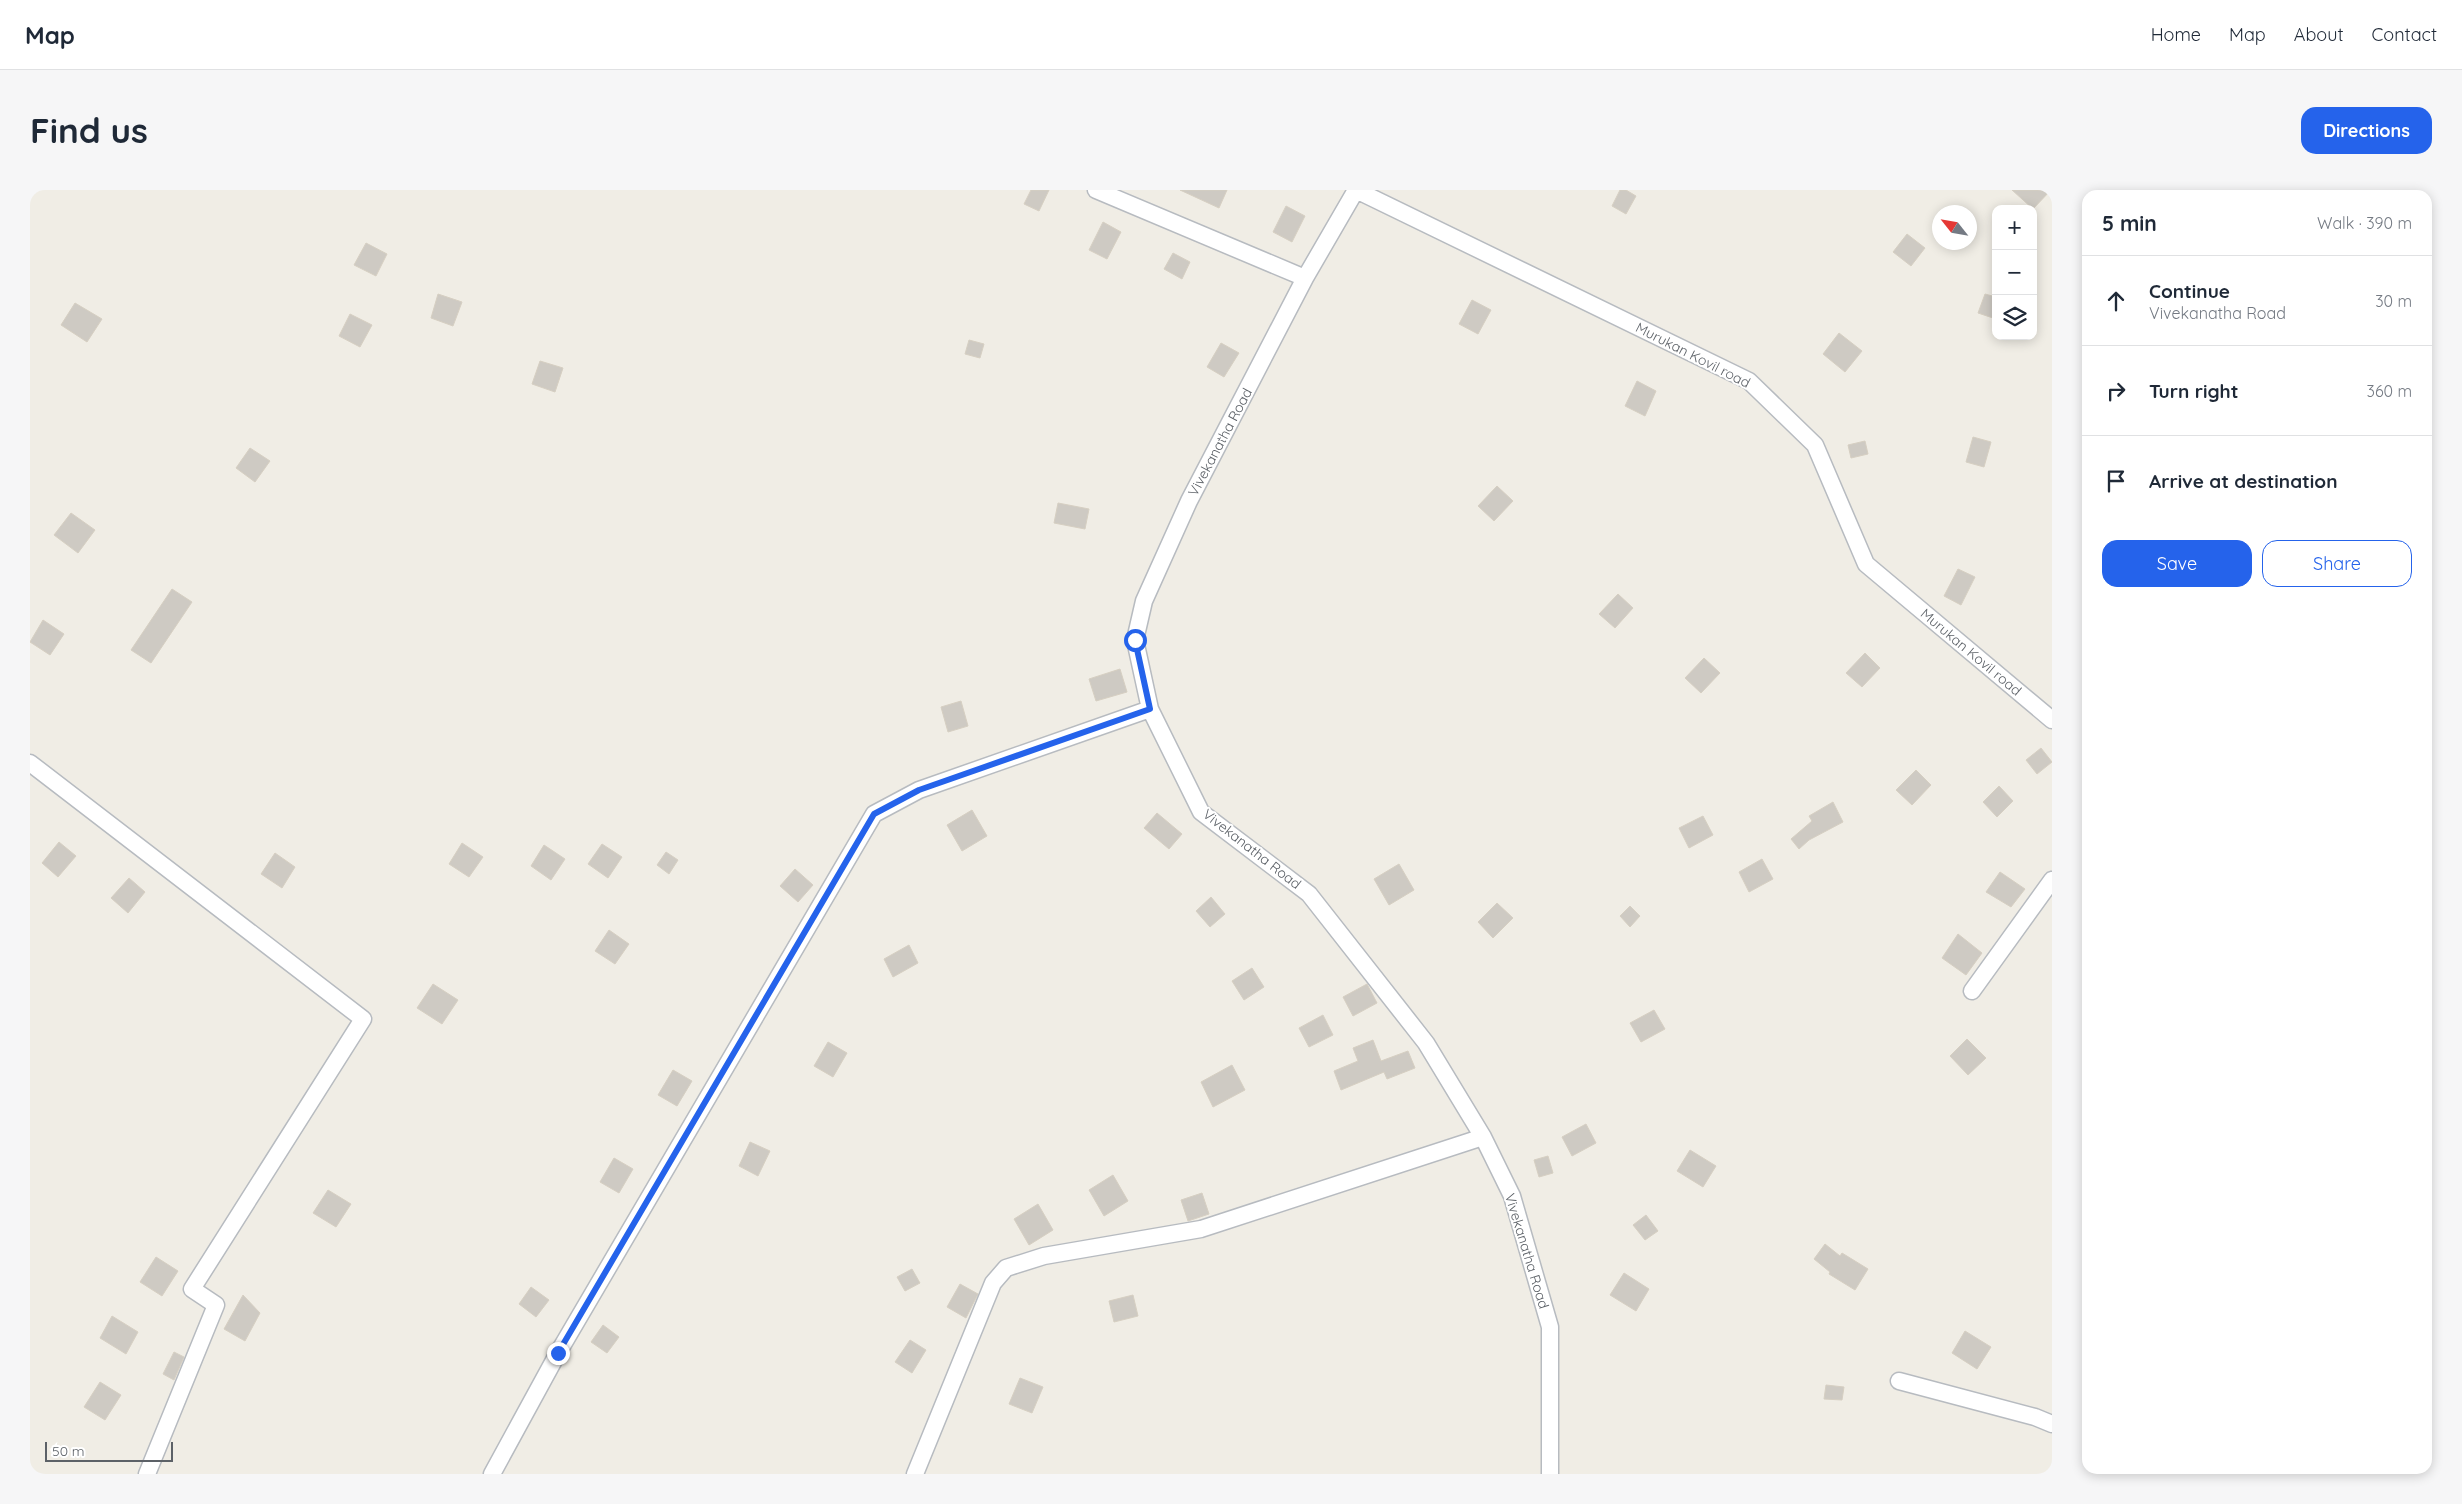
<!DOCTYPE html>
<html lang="en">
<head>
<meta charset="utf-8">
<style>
	:root { --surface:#fff; --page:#f6f6f7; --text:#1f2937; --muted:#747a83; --line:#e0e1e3; --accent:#2563eb }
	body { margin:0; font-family:Quicksand,sans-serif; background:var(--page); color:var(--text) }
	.controls { position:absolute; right:15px; top:15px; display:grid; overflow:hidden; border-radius:10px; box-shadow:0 2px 12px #0003 }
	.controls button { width:45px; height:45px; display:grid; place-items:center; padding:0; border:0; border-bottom:1px solid var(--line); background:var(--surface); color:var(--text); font:25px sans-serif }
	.compass { position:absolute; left:1902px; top:15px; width:45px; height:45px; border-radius:50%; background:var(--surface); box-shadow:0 2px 12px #0003; rotate:301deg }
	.scale { position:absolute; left:15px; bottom:12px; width:128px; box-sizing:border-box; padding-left:5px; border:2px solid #5c6167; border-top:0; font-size:14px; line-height:18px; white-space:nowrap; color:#5c6167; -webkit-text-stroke:4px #fff; paint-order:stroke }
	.stop { position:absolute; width:15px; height:15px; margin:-11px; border:4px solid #2563eb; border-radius:50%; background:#fff }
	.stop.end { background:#2563eb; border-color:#fff; box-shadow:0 1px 5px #0008 }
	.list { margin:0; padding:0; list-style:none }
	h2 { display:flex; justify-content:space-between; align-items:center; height:65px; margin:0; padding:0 20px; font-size:21px }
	h2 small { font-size:16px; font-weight:400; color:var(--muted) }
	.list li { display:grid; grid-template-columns:32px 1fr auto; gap:15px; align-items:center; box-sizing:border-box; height:90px; padding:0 20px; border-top:1px solid var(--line) }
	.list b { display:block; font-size:19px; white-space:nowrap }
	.list p { margin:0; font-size:16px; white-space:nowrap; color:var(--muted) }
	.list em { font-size:16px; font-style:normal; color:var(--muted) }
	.actions { display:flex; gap:10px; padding:15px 20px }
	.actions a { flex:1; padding:11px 0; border:1px solid var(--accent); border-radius:15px; text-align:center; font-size:18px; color:var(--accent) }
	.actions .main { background:var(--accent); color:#fff }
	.icon { flex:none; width:28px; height:28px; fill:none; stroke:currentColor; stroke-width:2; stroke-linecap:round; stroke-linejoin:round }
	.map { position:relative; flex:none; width:2022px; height:1284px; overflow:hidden; border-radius:15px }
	header { display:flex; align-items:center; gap:30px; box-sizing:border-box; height:70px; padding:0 25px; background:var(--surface); border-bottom:1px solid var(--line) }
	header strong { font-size:24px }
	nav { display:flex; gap:28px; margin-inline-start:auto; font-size:18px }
	.intro { display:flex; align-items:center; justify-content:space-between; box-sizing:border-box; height:120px; padding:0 30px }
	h1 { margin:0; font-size:35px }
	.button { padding:12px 22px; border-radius:15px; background:var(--accent); color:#fff; font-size:18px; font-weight:700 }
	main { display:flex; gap:30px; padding:0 30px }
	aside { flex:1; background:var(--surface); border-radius:15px; box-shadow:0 2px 12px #0003 }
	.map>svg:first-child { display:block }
</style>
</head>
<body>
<header>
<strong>Map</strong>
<nav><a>Home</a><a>Map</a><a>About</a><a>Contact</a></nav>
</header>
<div class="intro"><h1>Find us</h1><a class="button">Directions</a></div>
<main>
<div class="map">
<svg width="2022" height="1284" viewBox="0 0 2022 1284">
	<rect width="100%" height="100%" fill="#f0ede5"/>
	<path fill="#cecac3" stroke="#d6cfc2" d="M 1001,0 L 1019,0 L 1009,21 L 994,14 Z
		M 1150,0 L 1197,0 L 1189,18 Z
		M 1590,0 L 1596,0 L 1606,6 L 1596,24 L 1582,16 Z
		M 1982,0 L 2021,0 L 2003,19 Z
		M 1256,16 L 1275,26 L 1262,52 L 1243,42 Z
		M 1073,32 L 1091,42 L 1077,69 L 1059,60 Z
		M 1877,44 L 1895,58 L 1881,76 L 1863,62 Z
		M 336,53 L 357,64 L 346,86 L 324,75 Z
		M 1143,63 L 1160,72 L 1152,89 L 1134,79 Z
		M 408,104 L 432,112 L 423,136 L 401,128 Z
		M 1955,104 L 1966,107 L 1966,129 L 1948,123 Z
		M 1442,110 L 1461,120 L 1448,144 L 1429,134 Z
		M 45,113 L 72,129 L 57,152 L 31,135 Z
		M 320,124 L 342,135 L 330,157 L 309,146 Z
		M 1809,143 L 1832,161 L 1815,182 L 1793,164 Z
		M 939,150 L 954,154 L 950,168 L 935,164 Z
		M 1191,153 L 1209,163 L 1194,187 L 1177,177 Z
		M 510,171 L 533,178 L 525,202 L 502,194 Z
		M 1607,191 L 1626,201 L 1615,226 L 1595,216 Z
		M 1943,247 L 1961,252 L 1954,277 L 1936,272 Z
		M 1835,251 L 1838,264 L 1821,268 L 1818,255 Z
		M 220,258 L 240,271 L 225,292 L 206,278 Z
		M 1467,296 L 1483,311 L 1464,331 L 1448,316 Z
		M 1028,313 L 1059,319 L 1055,339 L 1024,333 Z
		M 41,323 L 65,340 L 48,363 L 24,345 Z
		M 1928,379 L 1945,387 L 1931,415 L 1914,406 Z
		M 142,399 L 162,412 L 121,473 L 101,460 Z
		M 1588,404 L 1603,418 L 1585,438 L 1569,424 Z
		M 13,430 L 34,444 L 20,465 L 0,452 Z
		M 1835,463 L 1850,478 L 1832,497 L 1816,483 Z
		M 1674,468 L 1690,483 L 1671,503 L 1655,488 Z
		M 1090,479 L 1097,502 L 1066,511 L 1059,489 Z
		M 931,511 L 938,536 L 918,542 L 911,517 Z
		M 2011,558 L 2022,572 L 2007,584 L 1996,570 Z
		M 1886,580 L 1901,595 L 1882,615 L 1866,600 Z
		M 1969,596 L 1983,611 L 1967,627 L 1953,612 Z
		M 1803,612 L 1813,632 L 1779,650 L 1769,659 L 1761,649 L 1782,631 L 1779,626 Z
		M 942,620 L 957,646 L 932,661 L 917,635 Z
		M 1127,623 L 1152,644 L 1139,659 L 1114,638 Z
		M 1673,626 L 1683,645 L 1659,658 L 1649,638 Z
		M 29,652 L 46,666 L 28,687 L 12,673 Z
		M 432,653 L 453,667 L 439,687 L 419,674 Z
		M 572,654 L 592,667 L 578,688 L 558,674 Z
		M 514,655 L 535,669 L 521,690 L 501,676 Z
		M 636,662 L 648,670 L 639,684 L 627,675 Z
		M 245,663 L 265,677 L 252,698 L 231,684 Z
		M 1732,669 L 1743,689 L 1719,702 L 1709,682 Z
		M 1369,674 L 1384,700 L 1359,715 L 1344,689 Z
		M 765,679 L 783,695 L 768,712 L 750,696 Z
		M 1970,682 L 1995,699 L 1981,717 L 1956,702 Z
		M 99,688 L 115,702 L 98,723 L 81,708 Z
		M 1181,707 L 1195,724 L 1180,737 L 1166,721 Z
		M 1467,713 L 1483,728 L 1463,748 L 1448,732 Z
		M 1600,716 L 1610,726 L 1600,737 L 1590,726 Z
		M 579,740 L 599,754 L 585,774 L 565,761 Z
		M 1928,744 L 1952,763 L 1936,785 L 1912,768 Z
		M 879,755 L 888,773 L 863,787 L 854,769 Z
		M 1222,778 L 1234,797 L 1214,810 L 1202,791 Z
		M 403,794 L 428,810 L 412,834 L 387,818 Z
		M 1337,794 L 1347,813 L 1323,826 L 1313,807 Z
		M 1624,820 L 1635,839 L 1611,852 L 1600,833 Z
		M 1293,825 L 1303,845 L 1279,857 L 1269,838 Z
		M 1937,849 L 1956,868 L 1938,885 L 1920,866 Z
		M 1343,850 L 1351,871 L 1378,861 L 1385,878 L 1357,889 L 1354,882 L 1311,900 L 1304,881 L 1328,871 L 1323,858 Z
		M 798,852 L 817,863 L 803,887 L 784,876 Z
		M 1202,875 L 1215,900 L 1183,917 L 1171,892 Z
		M 643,880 L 662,891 L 647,916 L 628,905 Z
		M 1556,934 L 1566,953 L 1542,966 L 1532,947 Z
		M 720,952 L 740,961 L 728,986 L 709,976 Z
		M 1660,960 L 1686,976 L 1673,997 L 1647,981 Z
		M 1518,966 L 1523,983 L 1509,987 L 1504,970 Z
		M 584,968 L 603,979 L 589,1003 L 570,992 Z
		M 1083,985 L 1098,1011 L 1074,1026 L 1059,1000 Z
		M 298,1000 L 321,1014 L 306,1037 L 283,1023 Z
		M 1172,1003 L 1179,1024 L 1158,1031 L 1151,1010 Z
		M 1008,1014 L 1023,1040 L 999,1055 L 984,1029 Z
		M 1616,1025 L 1628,1041 L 1615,1050 L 1603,1035 Z
		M 1795,1054 L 1810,1066 L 1812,1063 L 1838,1079 L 1825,1100 L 1799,1084 L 1800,1082 L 1784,1069 Z
		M 126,1067 L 148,1081 L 132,1106 L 110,1092 Z
		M 882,1079 L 890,1093 L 875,1101 L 867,1087 Z
		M 1594,1083 L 1619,1099 L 1606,1121 L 1580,1105 Z
		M 930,1094 L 948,1104 L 936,1128 L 917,1117 Z
		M 501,1097 L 519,1110 L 506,1127 L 489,1114 Z
		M 213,1105 L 230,1123 L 215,1151 L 194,1139 Z
		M 1103,1105 L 1108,1126 L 1084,1132 L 1079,1111 Z
		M 82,1126 L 108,1142 L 96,1164 L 70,1148 Z
		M 573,1135 L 589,1147 L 577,1163 L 561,1152 Z
		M 1935,1141 L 1961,1157 L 1947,1179 L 1922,1163 Z
		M 880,1150 L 896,1160 L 882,1183 L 865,1172 Z
		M 144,1162 L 154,1167 L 144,1190 L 133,1184 Z
		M 990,1188 L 1013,1197 L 1002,1223 L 979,1214 Z
		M 70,1192 L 91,1205 L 75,1230 L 54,1217 Z
		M 1796,1195 L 1814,1197 L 1812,1210 L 1794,1209 Z"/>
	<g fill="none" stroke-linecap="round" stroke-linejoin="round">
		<g stroke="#b7bbc0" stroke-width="19">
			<path id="minor" d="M 1066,0 L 1275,88
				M 1326,0 L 1275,88 L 1159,311 L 1114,411 L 1105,450 L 1120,519 L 1171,622 L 1279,704 L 1396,853 L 1453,947 L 1482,1006 L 1520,1137 L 1520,1284
				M 1326,0 L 1719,191 L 1785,255 L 1836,374 L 2022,530
				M 0,573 L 333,829 L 162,1099 L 186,1115 L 117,1284
				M 1942,801 L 2022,690
				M 1869,1191 L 2005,1227 L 2022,1234
				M 462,1284 L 528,1163 L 844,624 L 889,600 L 1120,519
				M 885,1284 L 963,1093 L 976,1078 L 1014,1066 L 1171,1039 L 1453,947"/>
		</g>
		<use href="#minor" stroke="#fff" stroke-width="16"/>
	</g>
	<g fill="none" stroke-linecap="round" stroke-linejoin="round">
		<path stroke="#2563eb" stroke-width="6" d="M 528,1163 L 844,624 L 889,600 L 1120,519 L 1105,450"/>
	</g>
	<g text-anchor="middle" stroke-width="4" stroke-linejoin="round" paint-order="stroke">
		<g font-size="14" fill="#5c6167" stroke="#fff">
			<text transform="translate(1663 165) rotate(27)" y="5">Murukan Kovil road</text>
			<text transform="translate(1190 252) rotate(-62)" y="5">Vivekanatha Road</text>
			<text transform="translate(1941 462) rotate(40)" y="5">Murukan Kovil road</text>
			<text transform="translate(1222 659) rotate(38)" y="5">Vivekanatha Road</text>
			<text transform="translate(1497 1061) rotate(73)" y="5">Vivekanatha Road</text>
		</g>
	</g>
</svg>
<div class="controls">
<button>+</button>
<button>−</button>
<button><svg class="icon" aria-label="layers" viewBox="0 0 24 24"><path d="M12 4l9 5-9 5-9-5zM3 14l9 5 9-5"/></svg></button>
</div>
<svg class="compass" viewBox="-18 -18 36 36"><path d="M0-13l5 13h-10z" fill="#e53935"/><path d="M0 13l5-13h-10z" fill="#747a83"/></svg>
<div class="scale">50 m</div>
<div class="stop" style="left:1105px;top:450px"></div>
<div class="stop end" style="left:528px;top:1163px"></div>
</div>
<aside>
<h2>5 min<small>Walk · 390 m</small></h2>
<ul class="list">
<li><svg class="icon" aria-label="ahead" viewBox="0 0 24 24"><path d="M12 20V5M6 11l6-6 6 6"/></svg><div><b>Continue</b><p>Vivekanatha Road</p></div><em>30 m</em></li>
<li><svg class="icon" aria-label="right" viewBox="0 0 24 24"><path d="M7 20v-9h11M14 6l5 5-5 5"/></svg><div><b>Turn right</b></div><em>360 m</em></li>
<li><svg class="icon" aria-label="arrive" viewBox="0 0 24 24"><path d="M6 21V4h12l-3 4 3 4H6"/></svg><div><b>Arrive at destination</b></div></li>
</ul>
<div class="actions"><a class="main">Save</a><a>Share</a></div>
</aside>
</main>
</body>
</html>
